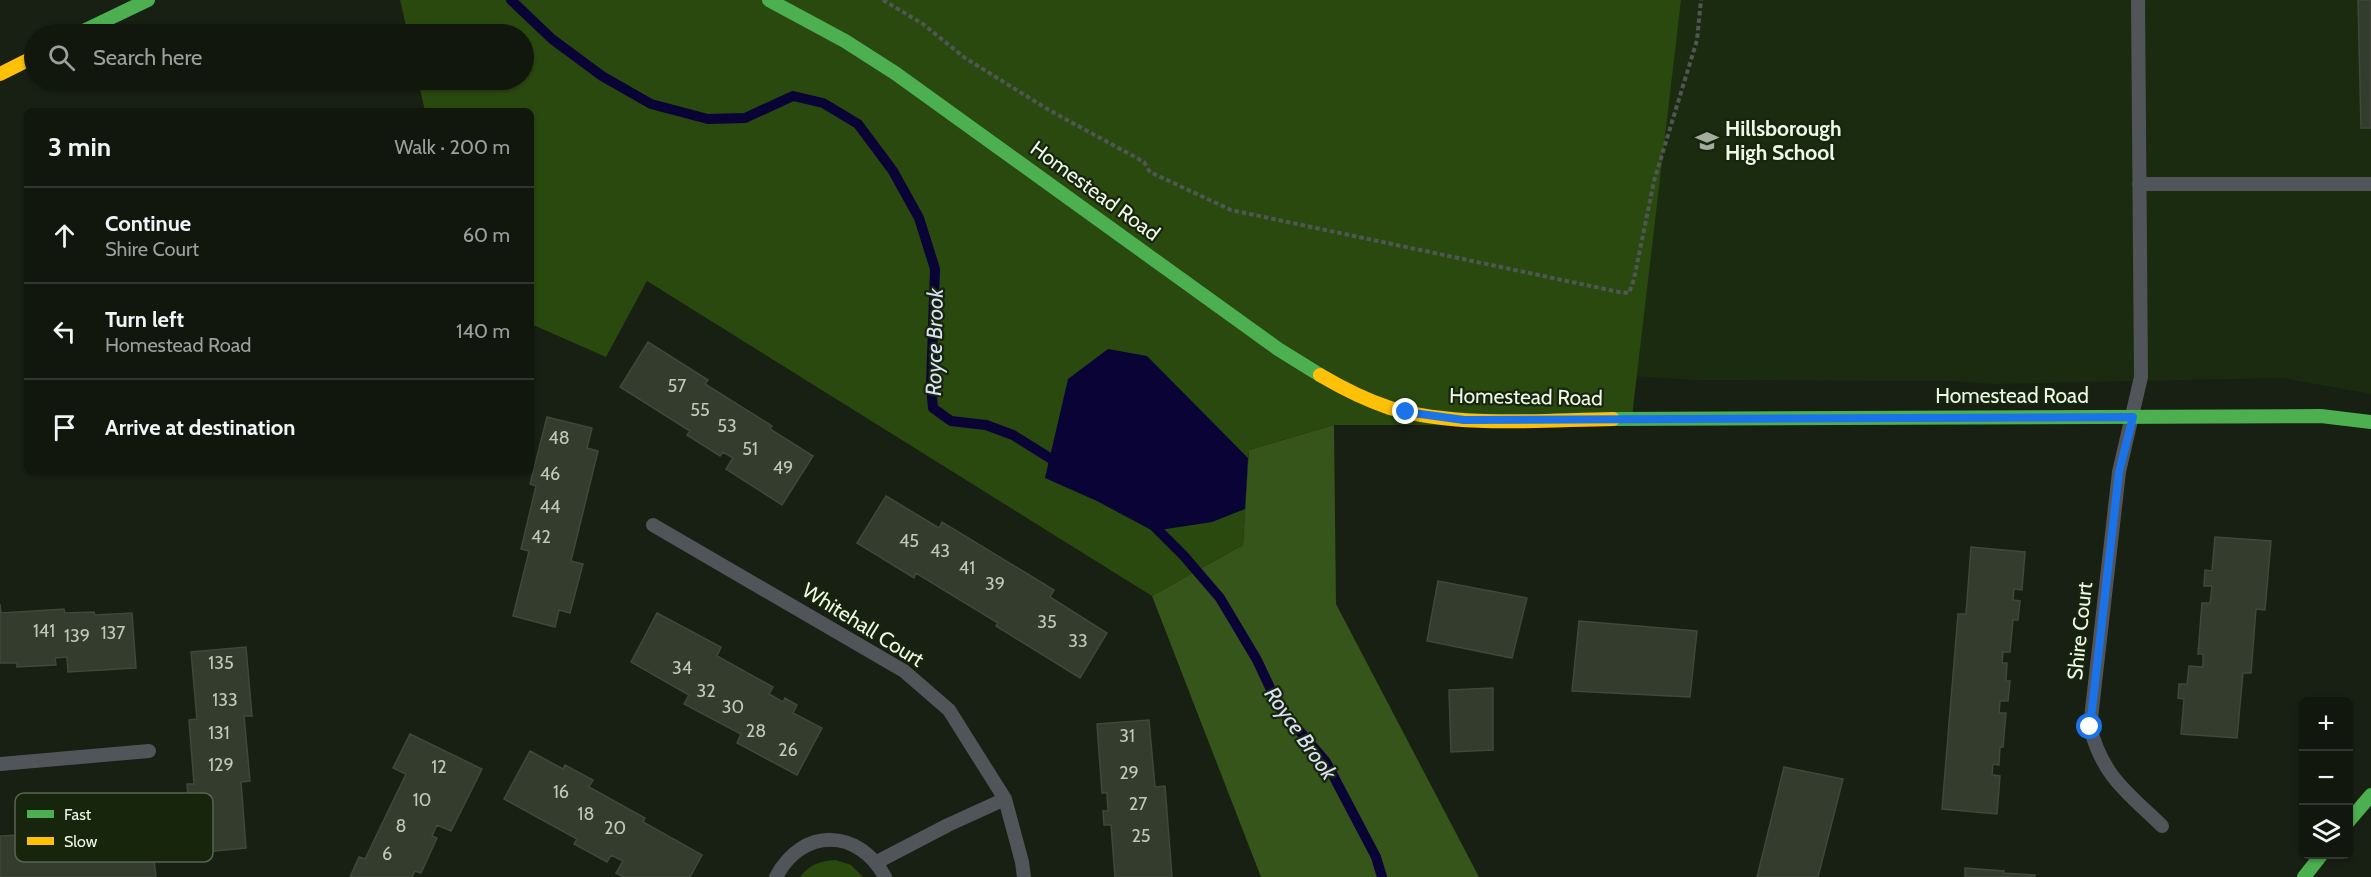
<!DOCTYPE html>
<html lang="en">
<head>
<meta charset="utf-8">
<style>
	:root { --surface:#12170e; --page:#1b2017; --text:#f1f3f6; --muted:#9c9f9e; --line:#31362e }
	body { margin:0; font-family:Cabin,sans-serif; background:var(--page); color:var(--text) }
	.controls { position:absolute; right:18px; bottom:18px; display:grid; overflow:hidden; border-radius:9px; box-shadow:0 2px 4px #0004 }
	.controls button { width:54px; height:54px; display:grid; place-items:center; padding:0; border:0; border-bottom:2px solid var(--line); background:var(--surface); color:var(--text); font:30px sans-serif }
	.stop { position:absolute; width:18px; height:18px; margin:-14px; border:4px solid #1a73e8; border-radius:50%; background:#fff }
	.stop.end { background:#1a73e8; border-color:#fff; box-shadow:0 2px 6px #0008 }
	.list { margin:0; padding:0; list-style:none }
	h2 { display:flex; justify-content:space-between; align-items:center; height:78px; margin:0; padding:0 24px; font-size:26px }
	h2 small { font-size:20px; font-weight:400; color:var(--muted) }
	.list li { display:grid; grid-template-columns:39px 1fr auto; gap:18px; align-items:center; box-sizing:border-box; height:96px; padding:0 24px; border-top:2px solid var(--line) }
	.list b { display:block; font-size:22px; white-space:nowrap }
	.list p { margin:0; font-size:20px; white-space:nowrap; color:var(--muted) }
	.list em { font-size:20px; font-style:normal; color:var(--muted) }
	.icon { flex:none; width:33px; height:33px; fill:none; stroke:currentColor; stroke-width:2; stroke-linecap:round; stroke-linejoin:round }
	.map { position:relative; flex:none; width:2371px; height:877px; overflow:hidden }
	.search { position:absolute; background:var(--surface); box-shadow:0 2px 4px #0004; left:24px; top:24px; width:510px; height:66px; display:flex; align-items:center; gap:15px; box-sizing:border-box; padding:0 21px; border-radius:33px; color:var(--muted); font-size:22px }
	.panel { position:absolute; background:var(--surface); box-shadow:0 2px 4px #0004; left:24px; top:108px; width:510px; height:366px; border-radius:9px }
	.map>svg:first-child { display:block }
</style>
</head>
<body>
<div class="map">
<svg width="2371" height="877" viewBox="0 0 2371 877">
	<rect width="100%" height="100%" fill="#181f13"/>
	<path fill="#1b2b10" d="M 808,0 L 2371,0 L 2371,394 L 2282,378 L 1993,384 L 1953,381 L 1695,380 L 1413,363 Z"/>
	<path fill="#2a490f" d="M 400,0 L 1681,0 L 1631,425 L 1334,425 L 1249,450 L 1243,545 L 1152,596 L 647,281 L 606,357 L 531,324 L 531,111 L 425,111 L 418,80 L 524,80 L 524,34 L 408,34 Z
		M 836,860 L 851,865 L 863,877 L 800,877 C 810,864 820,861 836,860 Z"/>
	<path fill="#35551a" d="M 1334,425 L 1336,604 L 1479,877 L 1261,877 L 1152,596 L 1243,545 L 1249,450 Z"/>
	<path fill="#090336" d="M 1108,349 L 1147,356 L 1248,458 L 1245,509 L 1212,522 L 1153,531 L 1097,501 L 1045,478 L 1068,379 Z"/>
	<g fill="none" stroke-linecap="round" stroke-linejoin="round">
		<path stroke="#090336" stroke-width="10" d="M 511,0 L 552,39 L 602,76 L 651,104 L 708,119 L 745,118 L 793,96 L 823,103 L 858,124 L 893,171 L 919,218 L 935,269 L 931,386 L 933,408 L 951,421 L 986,425 L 1013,435 L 1061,465
			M 1150,522 L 1184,556 L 1220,598 L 1257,660 L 1279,707 L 1326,762 L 1376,857 L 1382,877"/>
	</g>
	<path fill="#343c2d" stroke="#40473b" stroke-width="1.5" d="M 2358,0 L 2371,0 L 2371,128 L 2361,128 Z
		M 648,342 L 708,380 L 705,384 L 772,426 L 770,429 L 813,456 L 782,505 L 726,469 L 733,458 L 723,452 L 720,456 L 687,435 L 690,431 L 620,387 Z
		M 547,417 L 592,428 L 587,448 L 598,451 L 571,561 L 583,564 L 570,613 L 559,610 L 555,627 L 513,616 L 529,551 L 521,549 L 536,486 L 530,484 Z
		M 886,496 L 939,528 L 942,522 L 1054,590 L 1050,597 L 1107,633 L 1080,678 L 996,626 L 998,623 L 916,573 L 914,578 L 857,543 Z
		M 2215,537 L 2271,541 L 2265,610 L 2256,609 L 2251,673 L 2243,673 L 2237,738 L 2181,734 L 2184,699 L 2178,698 L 2179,684 L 2187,684 L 2189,666 L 2203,667 L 2203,654 L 2198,654 L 2202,603 L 2210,603 L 2212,586 L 2204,586 L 2205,570 L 2212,571 Z
		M 1971,547 L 2025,552 L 2022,590 L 2014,589 L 2013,600 L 2020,601 L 2018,620 L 2013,620 L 2010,652 L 2003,652 L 2002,663 L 2007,663 L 2006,681 L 2010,681 L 2008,701 L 2000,701 L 1999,713 L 2006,713 L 2003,747 L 2000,747 L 1999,765 L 1993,764 L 1992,775 L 2000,776 L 1997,814 L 1942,809 L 1958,614 L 1966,614 Z
		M 1438,581 L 1527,598 L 1512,658 L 1427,641 Z
		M 0,604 L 1,613 L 64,609 L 65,613 L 94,612 L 95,615 L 132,613 L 136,668 L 68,672 L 67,657 L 55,658 L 56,665 L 17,667 L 17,663 L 0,663 Z
		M 657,613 L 721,647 L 717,656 L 773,687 L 769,694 L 783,702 L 785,698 L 797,705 L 793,713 L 822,728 L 797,775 L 737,743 L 741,734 L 684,704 L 689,695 L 631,662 Z
		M 1579,621 L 1697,631 L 1690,697 L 1572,691 Z
		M 246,647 L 252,716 L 244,716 L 250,781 L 241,782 L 246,848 L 204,852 L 202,826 L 190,826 L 187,784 L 194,784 L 189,720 L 197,719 L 191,652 Z
		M 1493,688 L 1493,750 L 1451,752 L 1449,690 Z
		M 1149,720 L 1155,787 L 1165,786 L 1172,877 L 1115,877 L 1111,825 L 1104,825 L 1103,811 L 1108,811 L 1107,793 L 1102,793 L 1097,724 Z
		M 410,734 L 482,769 L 451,831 L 437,825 L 432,836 L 437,838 L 421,873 L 415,871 L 412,877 L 350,877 L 359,857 L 365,859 L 406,774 L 393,768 Z
		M 530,751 L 563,769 L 565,765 L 593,780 L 589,787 L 645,818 L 643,822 L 702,855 L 690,877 L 623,877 L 616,873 L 623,861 L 611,855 L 607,862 L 574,844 L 577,839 L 504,799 Z
		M 1784,767 L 1843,779 L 1818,877 L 1757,877 Z
		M 19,835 L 20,844 L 83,839 L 85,847 L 152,841 L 156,877 L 0,877 L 0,836 Z
		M 1965,868 L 2004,871 L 2003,873 L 2035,875 L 2035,877 L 1965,877 Z"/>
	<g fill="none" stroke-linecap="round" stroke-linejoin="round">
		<path stroke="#505654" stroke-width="4" stroke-dasharray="4.5 3" stroke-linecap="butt" d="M 883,0 L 923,24 L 965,58 L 1049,110 L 1144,162 L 1150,172 L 1231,210 L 1619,292 L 1629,293 L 1634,279 L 1654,181 L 1697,40 L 1701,0"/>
		<path stroke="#51555a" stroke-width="14" d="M 2138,0 L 2141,377 L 2119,472 L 2090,727 C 2103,777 2127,792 2162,826
			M 2139,184 L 2371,184
			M 653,525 L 904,671 L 949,710 L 1005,799 L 1022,862 L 1024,877
			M 0,764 L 149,751
			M 877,862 L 948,825 L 1005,799
			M 776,877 C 802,827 859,828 885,877"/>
		<path stroke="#4caf50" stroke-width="14" d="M 769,0 L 845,41 L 895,73 L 1278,349 L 1320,375
			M 77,34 L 148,0
			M 1613,419 L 2321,416 L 2371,422
			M 2348,822 L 2371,795
			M 2304,877 L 2322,854"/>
		<path stroke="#ffc107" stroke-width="14" d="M 0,74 L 34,57
			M 1320,375 C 1342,388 1366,400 1390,408 C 1460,428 1541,420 1613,419"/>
	</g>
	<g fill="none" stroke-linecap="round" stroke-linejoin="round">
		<path stroke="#1a73e8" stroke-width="8" d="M 1406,412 L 1464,420 L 2133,417 L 2119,472 L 2090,727"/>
	</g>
	<defs>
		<g id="school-bare" transform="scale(1.8)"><path d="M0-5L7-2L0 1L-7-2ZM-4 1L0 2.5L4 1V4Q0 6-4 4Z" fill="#a3ac9d" stroke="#17250d" stroke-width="2.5" paint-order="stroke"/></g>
	</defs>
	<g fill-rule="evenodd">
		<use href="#school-bare" x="1707" y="141"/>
	</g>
	<g text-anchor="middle" stroke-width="4.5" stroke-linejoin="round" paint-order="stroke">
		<g font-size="18" fill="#c0c9b9">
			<text x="677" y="392">57</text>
			<text x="700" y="416">55</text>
			<text x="727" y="432">53</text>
			<text x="559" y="444">48</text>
			<text x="750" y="455">51</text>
			<text x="783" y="474">49</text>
			<text x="550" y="480">46</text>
			<text x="550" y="513">44</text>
			<text x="541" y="543">42</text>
			<text x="909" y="547">45</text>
			<text x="940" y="557">43</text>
			<text x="967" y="574">41</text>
			<text x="995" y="590">39</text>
			<text x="1047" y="628">35</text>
			<text x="44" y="637">141</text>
			<text x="113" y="639">137</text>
			<text x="77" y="642">139</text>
			<text x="1078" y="647">33</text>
			<text x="221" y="669">135</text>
			<text x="682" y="674">34</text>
			<text x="706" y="697">32</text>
			<text x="225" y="706">133</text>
			<text x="733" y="713">30</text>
			<text x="756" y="737">28</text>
			<text x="219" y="739">131</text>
			<text x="1127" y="742">31</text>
			<text x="788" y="756">26</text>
			<text x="221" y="771">129</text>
			<text x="439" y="773">12</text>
			<text x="1129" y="779">29</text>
			<text x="561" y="798">16</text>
			<text x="422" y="806">10</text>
			<text x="1138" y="810">27</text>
			<text x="586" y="820">18</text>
			<text x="401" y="832">8</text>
			<text x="615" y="834">20</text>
			<text x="1141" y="842">25</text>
			<text x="387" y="860">6</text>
		</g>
		<g font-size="21" font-weight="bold" fill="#eef8e8" stroke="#17250d" text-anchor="start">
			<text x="1725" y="136">Hillsborough<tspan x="1725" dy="24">High School</tspan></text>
		</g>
		<g font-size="21" fill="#eef8e8" stroke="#17250d">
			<text transform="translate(1095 191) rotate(36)" y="7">Homestead Road</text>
			<text x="2012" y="403">Homestead Road</text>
			<text transform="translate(1526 397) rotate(1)" y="7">Homestead Road</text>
			<text transform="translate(863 625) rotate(32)" y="7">Whitehall Court</text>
			<text transform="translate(2080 631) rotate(-84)" y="7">Shire Court</text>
		</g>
		<g font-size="22" font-style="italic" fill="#dbe0f7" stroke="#17250d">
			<text transform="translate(934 342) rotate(-89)" y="8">Royce Brook</text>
			<text transform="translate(1301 733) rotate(55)" y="8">Royce Brook</text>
		</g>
	</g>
	<rect x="15" y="793" width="198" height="69" rx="9" fill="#17250d" stroke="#58644f" stroke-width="1.5"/>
	<rect x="27" y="810" width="27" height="8" fill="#4caf50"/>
	<rect x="27" y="837" width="27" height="8" fill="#ffc107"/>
	<g font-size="16" fill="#eef8e8">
		<text x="64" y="820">Fast</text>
		<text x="64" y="847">Slow</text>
	</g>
</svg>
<div class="controls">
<button>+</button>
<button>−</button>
<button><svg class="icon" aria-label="layers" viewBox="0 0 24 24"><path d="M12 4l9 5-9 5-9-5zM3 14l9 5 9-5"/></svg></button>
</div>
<div class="stop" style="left:2090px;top:727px"></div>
<div class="stop end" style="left:1406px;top:412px"></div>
<div class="search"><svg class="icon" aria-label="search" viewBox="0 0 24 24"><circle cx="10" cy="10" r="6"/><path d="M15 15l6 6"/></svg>Search here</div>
<section class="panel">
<h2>3 min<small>Walk · 200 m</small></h2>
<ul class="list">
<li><svg class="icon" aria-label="ahead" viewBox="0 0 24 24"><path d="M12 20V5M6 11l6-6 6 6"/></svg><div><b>Continue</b><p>Shire Court</p></div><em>60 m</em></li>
<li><svg class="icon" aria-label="left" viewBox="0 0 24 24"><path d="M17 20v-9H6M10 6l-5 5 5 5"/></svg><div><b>Turn left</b><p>Homestead Road</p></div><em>140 m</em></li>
<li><svg class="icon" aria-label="arrive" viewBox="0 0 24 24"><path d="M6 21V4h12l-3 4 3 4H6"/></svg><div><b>Arrive at destination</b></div></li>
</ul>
</section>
</div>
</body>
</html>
